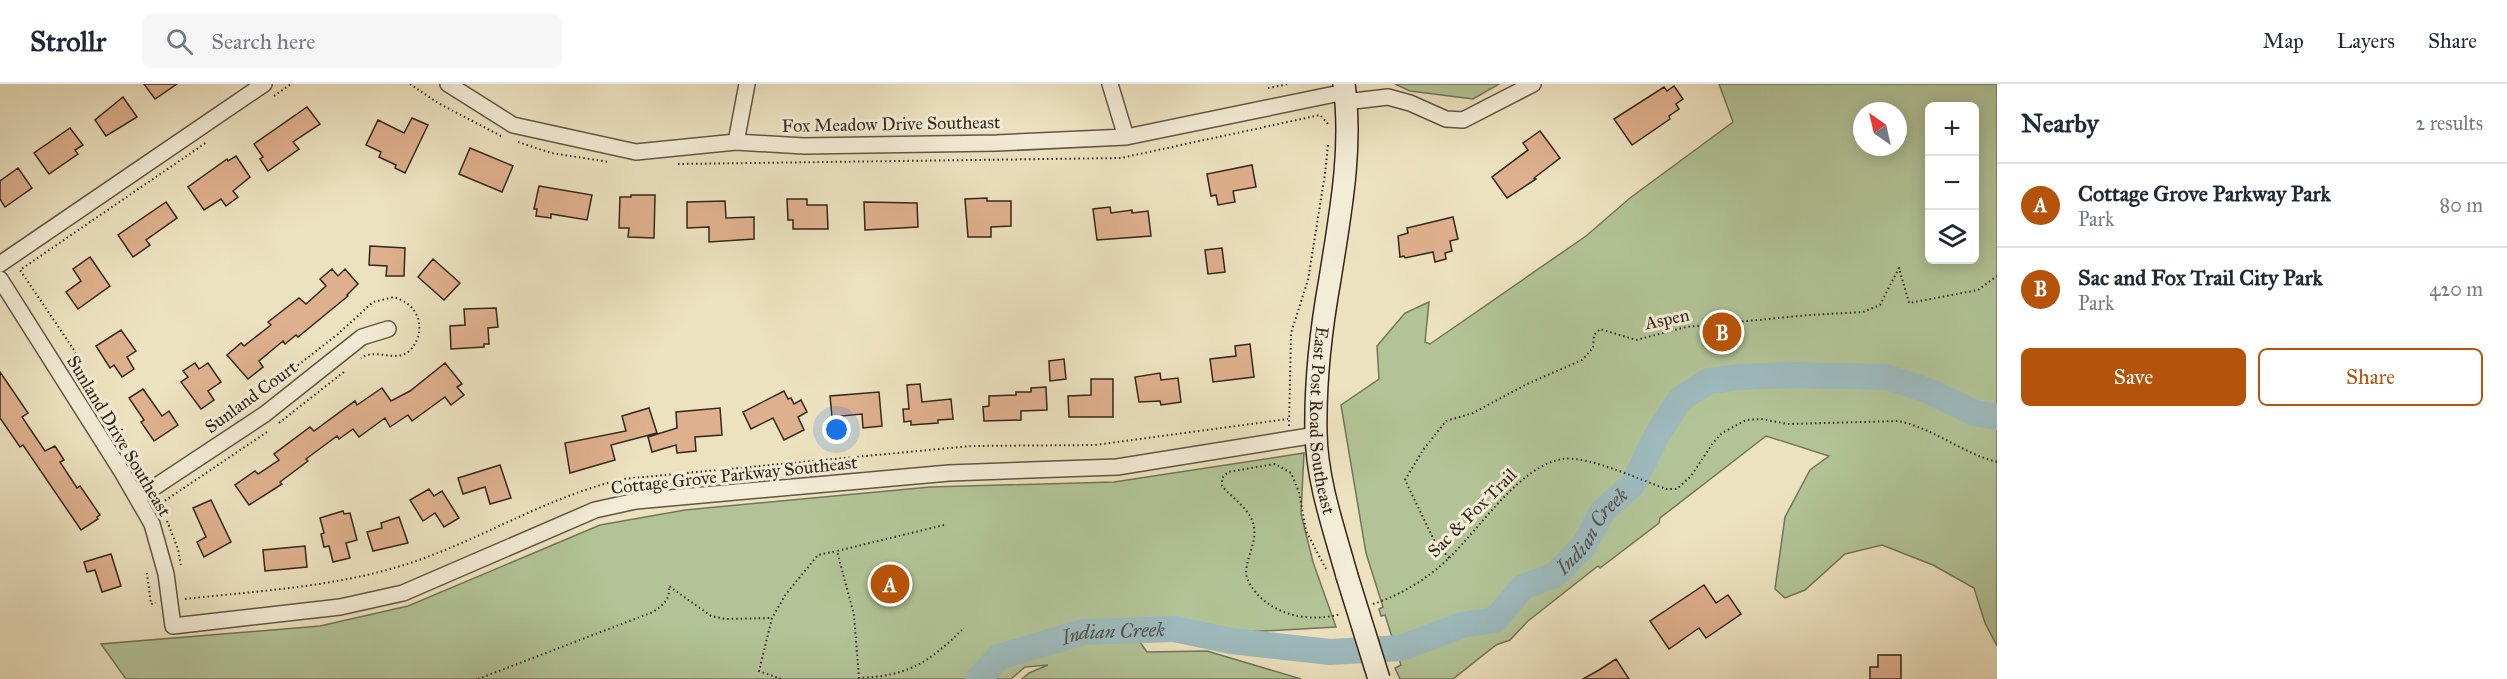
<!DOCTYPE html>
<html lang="en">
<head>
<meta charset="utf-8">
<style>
	:root { --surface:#fff; --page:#f6f6f7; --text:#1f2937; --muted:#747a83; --line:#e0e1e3; --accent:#b45309 }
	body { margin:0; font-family:"IM FELL Great Primer",serif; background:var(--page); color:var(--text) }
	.controls { position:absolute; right:18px; top:18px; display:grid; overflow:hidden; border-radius:9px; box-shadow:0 3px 15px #0003 }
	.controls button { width:54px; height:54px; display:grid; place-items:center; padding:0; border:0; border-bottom:2px solid var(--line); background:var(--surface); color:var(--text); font:30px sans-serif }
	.compass { position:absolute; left:1853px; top:18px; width:54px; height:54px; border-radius:50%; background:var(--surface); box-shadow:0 3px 15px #0003; rotate:326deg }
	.you { position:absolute; left:837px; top:346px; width:21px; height:21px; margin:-15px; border:4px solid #fff; border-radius:50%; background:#1a73e8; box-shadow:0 0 0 9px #1a73e833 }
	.badge { display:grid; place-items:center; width:39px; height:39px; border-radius:50%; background:var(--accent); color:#fff; font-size:20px; font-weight:700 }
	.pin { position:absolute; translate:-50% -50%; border:3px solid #fff; box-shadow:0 2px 6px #0006 }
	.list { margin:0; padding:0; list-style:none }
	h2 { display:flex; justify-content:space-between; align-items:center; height:78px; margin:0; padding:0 24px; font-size:26px }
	h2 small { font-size:20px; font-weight:400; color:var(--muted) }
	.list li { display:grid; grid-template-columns:39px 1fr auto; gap:18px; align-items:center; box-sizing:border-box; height:84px; padding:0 24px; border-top:2px solid var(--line) }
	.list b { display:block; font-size:22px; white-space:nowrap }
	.list p { margin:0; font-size:20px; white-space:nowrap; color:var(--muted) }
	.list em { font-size:20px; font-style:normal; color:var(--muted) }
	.actions { display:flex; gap:12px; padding:18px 24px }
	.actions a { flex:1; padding:14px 0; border:2px solid var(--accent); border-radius:9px; text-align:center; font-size:21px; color:var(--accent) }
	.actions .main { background:var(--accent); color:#fff }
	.icon { flex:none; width:33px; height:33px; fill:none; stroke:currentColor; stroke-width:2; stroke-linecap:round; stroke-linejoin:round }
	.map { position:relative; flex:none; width:1997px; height:595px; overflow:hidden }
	header { display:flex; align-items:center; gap:36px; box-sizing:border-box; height:84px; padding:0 30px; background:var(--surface); border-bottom:2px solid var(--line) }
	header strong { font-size:28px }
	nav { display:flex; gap:33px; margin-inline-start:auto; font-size:21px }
	.search { width:420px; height:54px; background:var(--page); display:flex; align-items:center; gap:15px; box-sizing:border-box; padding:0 21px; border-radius:9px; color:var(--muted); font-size:22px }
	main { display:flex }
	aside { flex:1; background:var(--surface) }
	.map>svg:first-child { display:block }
</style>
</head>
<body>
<header>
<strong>Strollr</strong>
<div class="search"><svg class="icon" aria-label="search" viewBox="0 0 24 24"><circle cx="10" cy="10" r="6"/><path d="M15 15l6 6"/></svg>Search here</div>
<nav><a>Map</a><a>Layers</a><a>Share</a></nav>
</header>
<main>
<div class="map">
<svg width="1997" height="595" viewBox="0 0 1997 595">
	<rect width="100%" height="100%" fill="#ede2c0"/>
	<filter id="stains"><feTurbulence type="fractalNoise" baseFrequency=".00333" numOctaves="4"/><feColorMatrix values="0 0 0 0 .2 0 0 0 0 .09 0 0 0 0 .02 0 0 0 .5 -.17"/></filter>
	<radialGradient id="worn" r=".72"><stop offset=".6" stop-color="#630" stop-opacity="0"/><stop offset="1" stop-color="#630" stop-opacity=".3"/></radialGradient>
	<path fill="#b2c497" stroke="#73755a" stroke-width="1.5" fill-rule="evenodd" d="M 1395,0 L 1499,0 L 1473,15 L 1410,7 Z
		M 1719,0 L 1997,0 L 1997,562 L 1985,539 L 1974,504 L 1933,481 L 1882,461 L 1845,470 L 1805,506 L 1785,514 L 1775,505 L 1785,433 L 1810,386 L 1829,372 L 1766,352 L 1660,434 L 1659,439 L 1600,484 L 1598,482 L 1528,537 L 1510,556 L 1496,561 L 1453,595 L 1400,595 L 1395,584 L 1401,581 L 1385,531 L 1381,532 L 1379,525 L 1383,523 L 1366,469 L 1341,321 L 1379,295 L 1377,262 L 1405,229 L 1429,218 L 1425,258 L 1430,260 L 1586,152 L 1630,114 L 1733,38 ZM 1930,22 L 1974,22 L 1974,176 L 1930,176 ZM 1862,27 L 1898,27 L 1898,63 L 1862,63 Z
		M 1304,369 L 1301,430 L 1313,478 L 1336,543 L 1137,554 L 1147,568 L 1207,567 L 1301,595 L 1022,595 L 1029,589 L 1048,581 L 1025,583 L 1011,595 L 126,595 L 101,560 L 320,542 L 408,522 L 600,441 L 685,426 L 930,403 L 1114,398 Z"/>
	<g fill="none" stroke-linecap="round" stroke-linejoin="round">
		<path stroke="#9ebbbe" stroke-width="26" id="s1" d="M 978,595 L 999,573 L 1083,548 L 1174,545 L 1231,557 L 1330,568 L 1401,564 L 1462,541 L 1495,536 L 1523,503 L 1555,491 L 1583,463 L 1602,428 L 1633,400 L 1657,351 L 1680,315 L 1709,297 L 1741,293 L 1794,291 L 1886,293 L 1926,306 L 1975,329 L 1997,333"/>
	</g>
	<path fill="#dfb08d" stroke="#34261c" stroke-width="1.5" d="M 144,0 L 177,0 L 155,15 Z
		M 1674,2 L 1683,15 L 1676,20 L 1679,25 L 1669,32 L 1670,35 L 1632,61 L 1614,35 L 1664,3 L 1667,7 Z
		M 123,13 L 137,33 L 106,52 L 95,36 Z
		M 307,23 L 320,40 L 293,58 L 299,65 L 268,87 L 260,75 L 263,73 L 254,60 Z
		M 412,34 L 428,41 L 405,89 L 395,84 L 396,81 L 379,73 L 381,68 L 366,61 L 378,36 L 404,49 Z
		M 70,44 L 83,61 L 75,66 L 78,70 L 49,90 L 34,69 Z
		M 1540,47 L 1560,74 L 1534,94 L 1536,95 L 1507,114 L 1492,93 L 1528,66 L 1523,59 Z
		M 470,64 L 513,82 L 502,108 L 459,90 Z
		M 236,72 L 250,93 L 233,107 L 238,113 L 226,122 L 221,115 L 204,126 L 188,103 L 227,75 L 228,77 Z
		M 1252,81 L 1256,103 L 1233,107 L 1235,118 L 1218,121 L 1216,111 L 1211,112 L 1207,90 Z
		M 18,84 L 32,104 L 5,123 L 0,115 L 0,97 Z
		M 539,102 L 592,111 L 587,136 L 551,130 L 551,134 L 536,132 L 537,125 L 534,125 Z
		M 631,111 L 655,111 L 654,154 L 628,153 L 629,144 L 619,144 L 620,113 L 631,113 Z
		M 987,114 L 987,117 L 1011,117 L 1011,142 L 991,143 L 991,153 L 968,153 L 965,115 Z
		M 787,115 L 807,115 L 807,121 L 827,121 L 828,145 L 793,145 L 793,136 L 788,136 Z
		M 725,117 L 726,134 L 754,133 L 754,155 L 709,158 L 709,143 L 687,144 L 687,118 Z
		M 166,118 L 177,134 L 146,156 L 150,161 L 133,173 L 118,151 Z
		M 864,118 L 917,119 L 918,143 L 865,146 Z
		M 1110,123 L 1111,129 L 1132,126 L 1132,129 L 1148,127 L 1151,152 L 1097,156 L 1093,125 Z
		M 1453,133 L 1458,155 L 1450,157 L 1452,167 L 1445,169 L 1446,175 L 1435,178 L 1433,168 L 1405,174 L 1404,172 L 1400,173 L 1398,152 L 1408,149 L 1407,144 Z
		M 370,162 L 405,164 L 404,192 L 386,192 L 387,182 L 369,181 Z
		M 1222,164 L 1225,188 L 1208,190 L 1205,166 Z
		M 90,173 L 110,202 L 78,225 L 66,208 L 81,197 L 73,185 Z
		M 433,175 L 460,199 L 444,216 L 418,193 Z
		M 332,185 L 338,192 L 345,185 L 358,200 L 347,211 L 348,212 L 298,253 L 296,251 L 285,260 L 283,257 L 259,277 L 263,283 L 248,295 L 227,271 L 241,259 L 244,262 L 271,241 L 268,238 L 299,214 L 306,220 L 326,202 L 320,195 Z
		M 496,224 L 498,243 L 488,244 L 489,260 L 484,260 L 484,263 L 451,265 L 450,242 L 465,241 L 464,225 Z
		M 121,246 L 136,267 L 127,273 L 134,285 L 122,293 L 114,281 L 110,284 L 96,262 Z
		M 1250,260 L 1254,293 L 1213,298 L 1210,275 L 1236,272 L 1235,262 Z
		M 1064,275 L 1066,295 L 1050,297 L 1049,277 Z
		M 195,279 L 199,285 L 208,279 L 221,298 L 208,307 L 214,316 L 201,325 L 181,298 L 188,293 L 183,287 Z
		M 445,279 L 462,300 L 457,303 L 464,311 L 451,321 L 445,313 L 412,337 L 408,331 L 390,343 L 385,334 L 359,353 L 353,345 L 339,355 L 337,352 L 306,375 L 308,377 L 280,398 L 282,400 L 249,421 L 235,401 L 255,387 L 258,390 L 279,376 L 274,370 L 310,343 L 314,347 L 355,317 L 357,321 L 382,304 L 391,317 L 410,307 Z
		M 0,288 L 28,329 L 22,333 L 45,367 L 55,362 L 64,376 L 60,378 L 77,404 L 80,402 L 100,431 L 97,433 L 98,435 L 81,446 L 23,361 L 20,363 L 0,334 Z
		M 1160,289 L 1161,296 L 1178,294 L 1181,318 L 1161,321 L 1160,317 L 1139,318 L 1135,293 Z
		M 1091,295 L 1113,295 L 1113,333 L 1069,333 L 1068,312 L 1091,311 Z
		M 920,300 L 922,318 L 951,315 L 953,335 L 938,336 L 938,339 L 911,341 L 911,337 L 904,338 L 903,325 L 909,325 L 907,301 Z
		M 1046,303 L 1047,326 L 1021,327 L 1021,336 L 984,337 L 983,323 L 989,322 L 989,312 L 1016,311 L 1016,308 L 1031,308 L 1031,304 Z
		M 143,305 L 162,332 L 169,327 L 178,341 L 154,357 L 141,338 L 144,336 L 129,314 Z
		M 784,307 L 788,315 L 791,314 L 794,320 L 801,316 L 807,328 L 798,333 L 804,346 L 784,356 L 773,334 L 751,345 L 743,328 Z
		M 879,308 L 882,342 L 863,344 L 862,330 L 832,333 L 830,312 Z
		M 649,324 L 657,349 L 611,361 L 615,376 L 570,389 L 565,359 L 626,347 L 622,332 Z
		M 720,324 L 722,351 L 695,353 L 696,367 L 677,369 L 676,361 L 652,368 L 648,353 L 677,344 L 676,328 Z
		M 500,381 L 511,414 L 490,420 L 485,403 L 463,410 L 458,394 Z
		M 429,405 L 434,412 L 442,407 L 459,434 L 444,443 L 435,429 L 423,437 L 410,416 Z
		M 211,416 L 231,458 L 204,473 L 197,458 L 206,453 L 193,424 Z
		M 343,427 L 344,430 L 350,429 L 357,456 L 346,459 L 350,474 L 333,478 L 329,462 L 324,463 L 321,450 L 324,449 L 320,434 Z
		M 399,433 L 408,459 L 373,467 L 367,448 L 382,444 L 381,439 Z
		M 305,462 L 307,483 L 265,487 L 263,466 Z
		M 111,470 L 121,502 L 102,508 L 95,486 L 87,488 L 84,478 Z
		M 1704,501 L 1716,519 L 1728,511 L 1741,530 L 1706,554 L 1699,544 L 1669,565 L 1650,537 Z
		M 1878,571 L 1901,571 L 1901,595 L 1870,595 L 1870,583 L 1878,583 Z
		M 1616,575 L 1629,595 L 1583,595 L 1599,586 Z"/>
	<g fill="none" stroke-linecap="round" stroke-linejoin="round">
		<g stroke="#625545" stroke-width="18">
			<path id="minor" d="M 448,0 L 513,41 L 636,68 L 736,58 L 804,62 L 997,59 L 1126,53 L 1345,8
				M 1110,0 L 1126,53
				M 1345,18 L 1388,13 L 1410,19 L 1446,35 L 1463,36 L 1533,0
				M 736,58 L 747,0
				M 0,180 L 264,0
				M 0,195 L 122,388 L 152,440 L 166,490 L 173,542 L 340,523 L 403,509 L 595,426 L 636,417 L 949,389 L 1117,383 L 1316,351
				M 138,414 L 265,330 L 362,253 L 388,245"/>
		</g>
		<g stroke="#34261c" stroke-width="24">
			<g id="secondary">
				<path id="s2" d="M 1344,0 C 1353,65 1340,131 1330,195 C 1321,245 1315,298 1316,349 C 1317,398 1334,445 1347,492"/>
			</g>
		</g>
		<path stroke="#34261c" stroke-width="2" stroke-dasharray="1.5 3" stroke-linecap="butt" d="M 410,0 L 438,19 L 501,52
			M 1268,4 L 1289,0
			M 274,12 L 291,0
			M 518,58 L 551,69 L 609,78
			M 678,80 L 1121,74 L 1320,31 L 1328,40
			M 92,312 L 74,266 L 20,186 L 207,58
			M 234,331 L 338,250 L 373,218 L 394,213 C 404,217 411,220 416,230 C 420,236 420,246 418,253 C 405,288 379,261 361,274
			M 279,339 L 345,287
			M 1289,342 L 1291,249 L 1308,196 L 1325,90 L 1328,61
			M 165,431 L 160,420 L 267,348
			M 167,437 L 178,465 L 181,483
			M 944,441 L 837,467 L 854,531 L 859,594 C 908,592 928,579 962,546
			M 1449,474 L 1434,456 L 1405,396 L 1423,366 L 1446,337 L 1473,329 L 1527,300 L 1582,276 L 1593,264 L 1594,251 L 1600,245 L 1636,256 L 1686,243 L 1809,231 L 1863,228 L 1880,221 L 1899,184 L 1909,219 L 1978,206 L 1997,192
			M 1326,485 L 1306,447 L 1299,408 L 1291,389 L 1275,380 L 1228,388 L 1222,394 L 1222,402 C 1231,413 1246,422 1252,436 C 1260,455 1246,471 1246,490 C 1247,497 1252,504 1257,510 C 1279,533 1311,538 1341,530
			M 147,489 L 151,520 L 156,519
			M 185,515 C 265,506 342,503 419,476 C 489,451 548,413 623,395 L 971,362 L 1095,361 L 1288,335
			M 1373,520 C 1401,511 1429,494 1450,473 C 1479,445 1520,382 1562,375 C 1587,371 1641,396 1666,405 L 1677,405 L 1691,392 L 1713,359 L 1722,349 L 1746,336 L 1761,335 L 1788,340 L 1898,337 C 1933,344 1962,369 1997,378
			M 478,595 L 653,528 C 664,520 670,516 669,502 L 711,532 L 725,535 L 772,534
			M 781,595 L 759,587 L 772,534 L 786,510 L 818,471 L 837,467"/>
		<use href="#minor" stroke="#f3ecd6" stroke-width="15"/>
		<use href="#secondary" stroke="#f3ecd6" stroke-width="21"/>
		<g stroke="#34261c" stroke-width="24" stroke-linecap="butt">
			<path id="secondary-bridge" d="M 1347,492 L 1379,595"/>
		</g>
		<use href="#secondary-bridge" stroke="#f3ecd6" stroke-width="21"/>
	</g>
	<g text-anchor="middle" stroke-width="6" stroke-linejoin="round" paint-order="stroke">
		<g font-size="18" fill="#34261c" stroke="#f3ecd6">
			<text transform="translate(891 40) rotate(-1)" y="6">Fox Meadow Drive Southeast</text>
			<text transform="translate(1667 235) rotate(-12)" y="6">Aspen</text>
			<text transform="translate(251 313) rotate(-36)" y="6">Sunland Court</text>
			<text dy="6" stroke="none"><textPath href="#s2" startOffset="339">East Post Road Southeast</textPath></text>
			<text transform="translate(119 352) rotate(59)" y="6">Sunland Drive Southeast</text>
			<text transform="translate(734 391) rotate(-6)" y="6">Cottage Grove Parkway Southeast</text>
			<text transform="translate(1472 429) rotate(-45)" y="6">Sac &amp; Fox Trail</text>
		</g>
		<g font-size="20" font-style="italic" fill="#54534d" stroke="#f3ecd6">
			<text dy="7" stroke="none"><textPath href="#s1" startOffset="672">Indian Creek</textPath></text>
			<text dy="7" stroke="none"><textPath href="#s1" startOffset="148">Indian Creek</textPath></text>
		</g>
	</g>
	<rect width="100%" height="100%" filter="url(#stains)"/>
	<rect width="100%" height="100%" fill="url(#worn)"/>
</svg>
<div class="controls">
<button>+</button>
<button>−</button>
<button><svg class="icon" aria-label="layers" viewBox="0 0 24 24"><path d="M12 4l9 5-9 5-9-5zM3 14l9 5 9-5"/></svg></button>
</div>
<svg class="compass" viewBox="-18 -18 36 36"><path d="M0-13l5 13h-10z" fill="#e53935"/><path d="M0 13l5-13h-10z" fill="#747a83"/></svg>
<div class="you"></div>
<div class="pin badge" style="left:890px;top:500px">A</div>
<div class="pin badge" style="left:1722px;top:248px">B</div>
</div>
<aside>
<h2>Nearby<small>2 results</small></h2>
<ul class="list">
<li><span class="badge">A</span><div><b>Cottage Grove Parkway Park</b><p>Park</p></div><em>80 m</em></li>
<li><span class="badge">B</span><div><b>Sac and Fox Trail City Park</b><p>Park</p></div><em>420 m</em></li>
</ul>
<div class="actions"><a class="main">Save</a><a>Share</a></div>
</aside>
</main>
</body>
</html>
